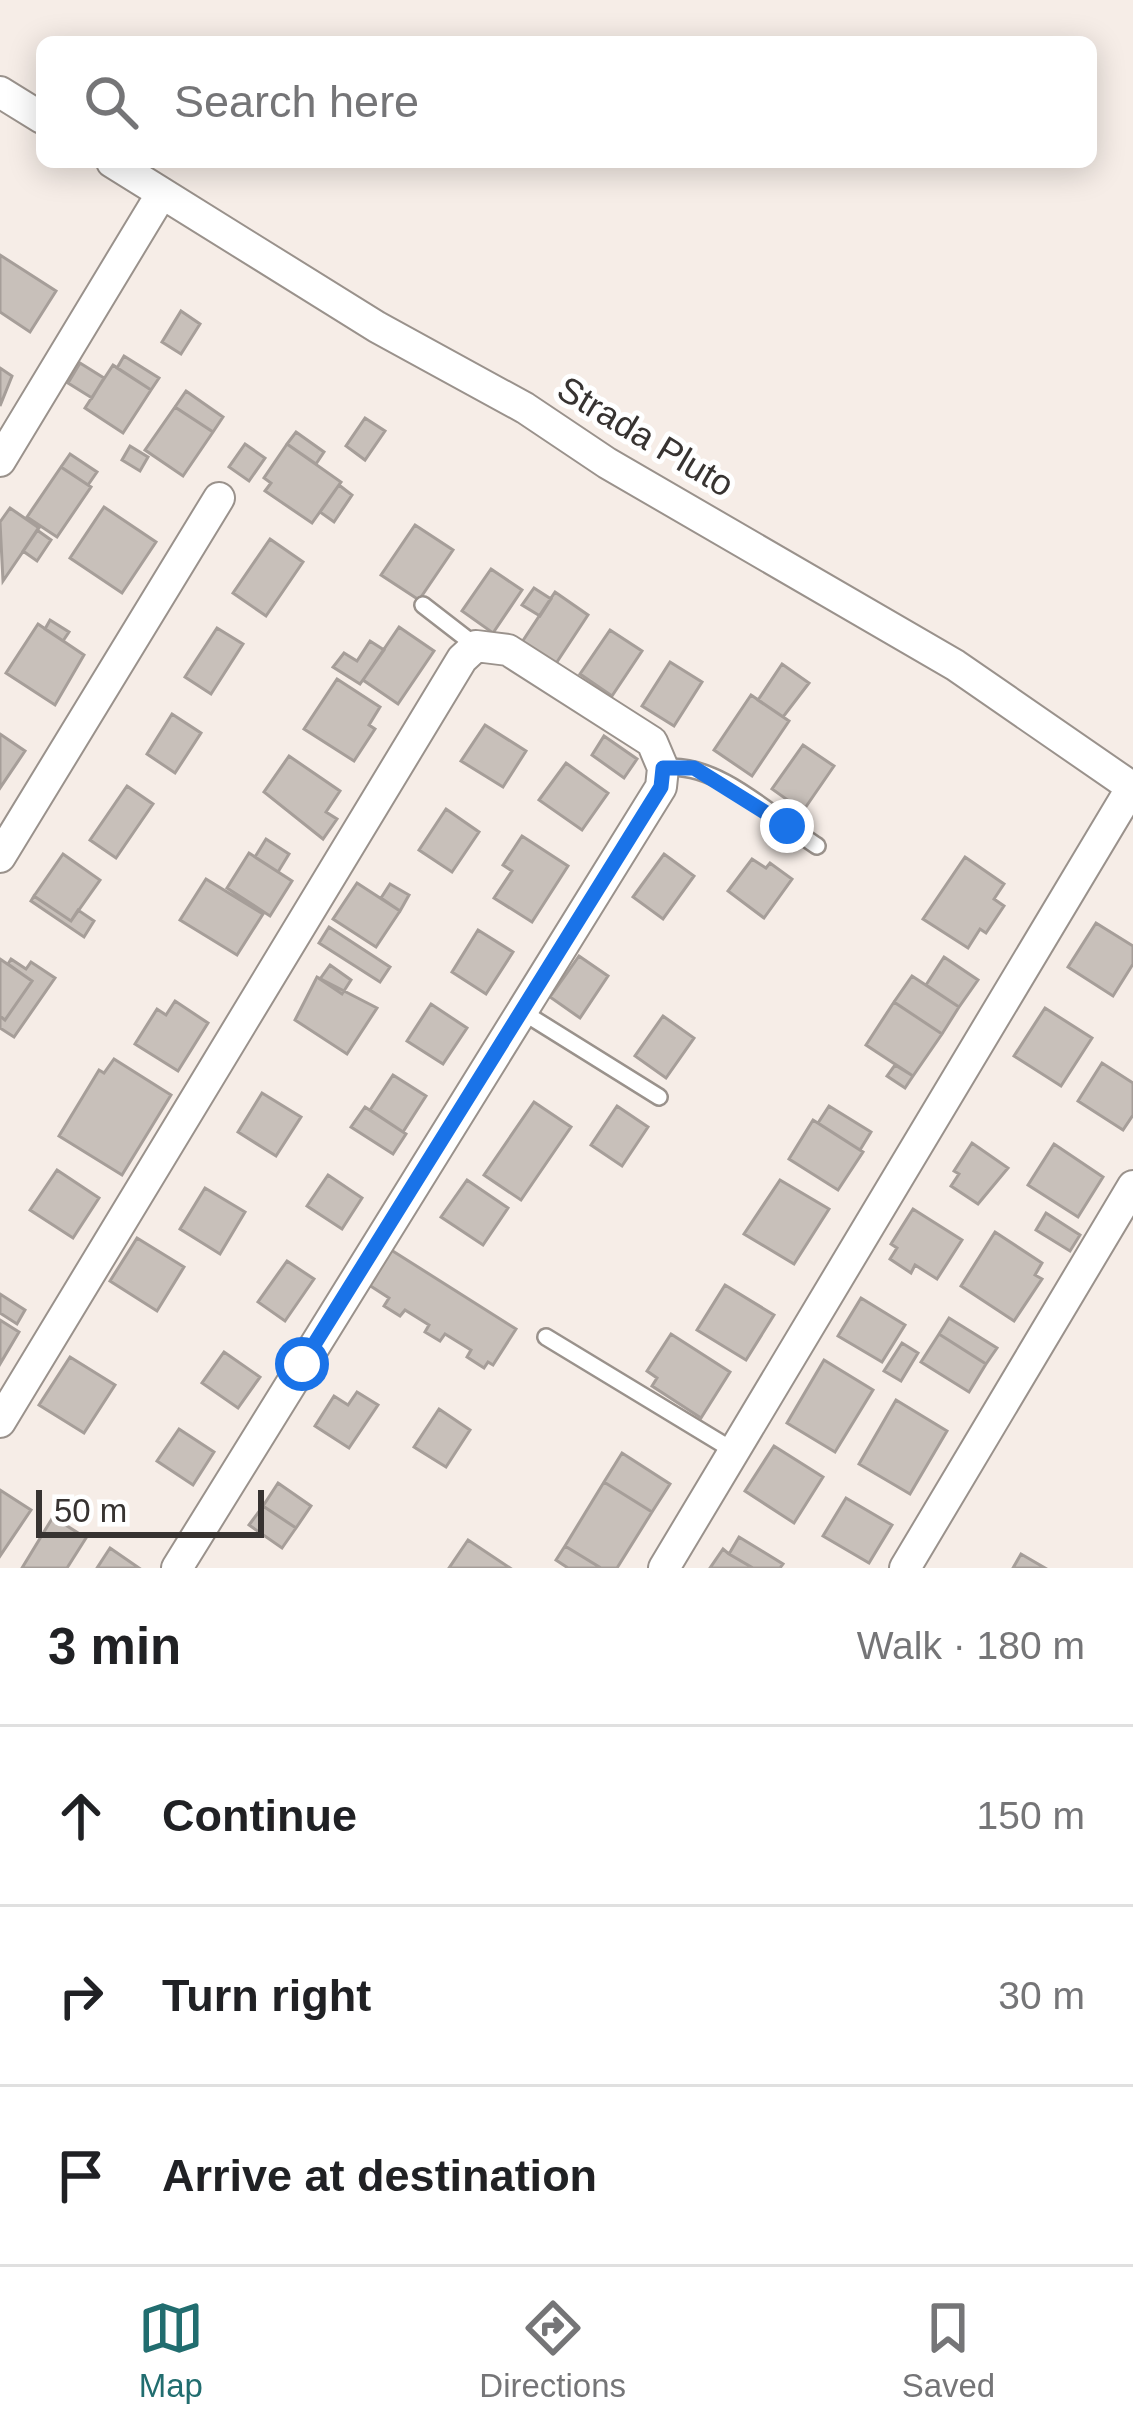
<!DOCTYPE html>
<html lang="en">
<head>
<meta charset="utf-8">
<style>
	:root { --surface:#fff; --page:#f6f6f6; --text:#202124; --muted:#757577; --line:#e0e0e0; --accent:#216d6f }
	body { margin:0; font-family:Helvetica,sans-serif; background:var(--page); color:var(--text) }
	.scale { position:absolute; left:36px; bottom:30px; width:228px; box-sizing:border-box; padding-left:12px; border:6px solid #373331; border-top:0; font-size:33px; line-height:42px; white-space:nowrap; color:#373331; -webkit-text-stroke:9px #fff; paint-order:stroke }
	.stop { position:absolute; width:36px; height:36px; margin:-27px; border:9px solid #1a73e8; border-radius:50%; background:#fff }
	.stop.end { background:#1a73e8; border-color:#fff; box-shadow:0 3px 12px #0008 }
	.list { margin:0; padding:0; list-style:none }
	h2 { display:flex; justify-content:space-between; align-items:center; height:156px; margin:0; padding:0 48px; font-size:51px }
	h2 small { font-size:39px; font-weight:400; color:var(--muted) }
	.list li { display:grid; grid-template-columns:78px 1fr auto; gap:36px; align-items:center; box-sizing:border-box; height:180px; padding:0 48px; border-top:3px solid var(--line) }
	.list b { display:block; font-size:45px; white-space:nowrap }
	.list em { font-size:39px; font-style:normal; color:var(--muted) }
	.icon { flex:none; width:66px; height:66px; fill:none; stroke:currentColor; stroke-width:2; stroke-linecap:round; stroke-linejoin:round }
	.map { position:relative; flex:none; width:1133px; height:1568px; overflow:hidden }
	.search { position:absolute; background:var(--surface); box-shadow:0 6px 30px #0003; left:36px; right:36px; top:36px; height:132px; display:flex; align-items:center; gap:30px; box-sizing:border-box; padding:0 42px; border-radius:18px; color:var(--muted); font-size:45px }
	.sheet { height:696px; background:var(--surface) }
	nav { display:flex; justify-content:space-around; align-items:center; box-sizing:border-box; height:168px; border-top:3px solid var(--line); background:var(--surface); font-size:33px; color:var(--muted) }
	nav a { display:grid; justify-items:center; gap:6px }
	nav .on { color:var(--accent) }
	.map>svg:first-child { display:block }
</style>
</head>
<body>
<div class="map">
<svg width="1133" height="1568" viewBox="0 0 1133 1568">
	<rect width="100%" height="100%" fill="#f6ede7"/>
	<path fill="#c8c0ba" stroke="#a69e99" stroke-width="3" d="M 0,255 L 56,291 L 30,332 L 0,312 Z
		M 181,311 L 200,324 L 181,354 L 162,342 Z
		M 124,356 L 159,378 L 151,390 L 117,368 Z
		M 80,363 L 104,378 L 92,398 L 68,383 Z
		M 113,365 L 151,390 L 123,433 L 85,408 Z
		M 0,368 L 12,376 L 0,406 Z
		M 186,391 L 223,417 L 213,432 L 175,407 Z
		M 175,407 L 213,432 L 183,476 L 145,450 Z
		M 365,418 L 385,431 L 365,460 L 346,446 Z
		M 296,432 L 324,452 L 316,464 L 287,444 Z
		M 245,444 L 265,458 L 249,481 L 229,467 Z
		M 287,444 L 341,482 L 312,523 L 265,491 L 271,483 L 264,478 Z
		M 130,446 L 148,457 L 140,471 L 122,460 Z
		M 70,454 L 97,472 L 88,485 L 61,467 Z
		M 61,467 L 91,487 L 57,537 L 27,517 Z
		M 339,485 L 352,495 L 334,522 L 320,512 Z
		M 104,507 L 156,542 L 122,593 L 70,558 Z
		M 10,508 L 39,528 L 3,581 L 0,522 Z
		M 415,525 L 453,550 L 419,600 L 381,575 Z
		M 37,530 L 51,540 L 37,561 L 23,551 Z
		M 270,539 L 303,562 L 266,616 L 233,593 Z
		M 491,569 L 522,590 L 493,633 L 462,611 Z
		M 534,588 L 551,599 L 540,616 L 522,605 Z
		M 555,592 L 588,615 L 555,665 L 522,642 Z
		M 50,620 L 69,632 L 63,641 L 45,629 Z
		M 38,624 L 84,655 L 55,705 L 6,673 Z
		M 399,627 L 434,651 L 398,704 L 363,680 Z
		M 217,628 L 243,644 L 211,694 L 185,677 Z
		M 610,630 L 642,651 L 612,696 L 580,674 Z
		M 370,641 L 384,650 L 360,684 L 333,667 L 344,653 L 357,661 Z
		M 670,662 L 702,682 L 674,726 L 642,706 Z
		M 782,664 L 809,683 L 783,717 L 758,700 Z
		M 337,679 L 380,707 L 369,725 L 375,729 L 354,761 L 304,729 Z
		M 751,695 L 789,721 L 752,776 L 714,750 Z
		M 172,714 L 201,733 L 175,773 L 147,754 Z
		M 485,725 L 526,751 L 503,787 L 461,761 Z
		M 0,734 L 25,751 L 0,788 Z
		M 604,736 L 637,759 L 624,778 L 592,755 Z
		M 803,745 L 834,766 L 803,811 L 772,789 Z
		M 289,756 L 340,791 L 326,812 L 337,819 L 323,839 L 264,792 Z
		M 566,763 L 608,793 L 582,830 L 539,800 Z
		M 127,786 L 153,804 L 116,858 L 90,840 Z
		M 446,809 L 479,832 L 452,872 L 419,850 Z
		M 522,836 L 568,866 L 532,922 L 494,898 L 512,871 L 503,865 Z
		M 266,839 L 289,854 L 278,872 L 255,857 Z
		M 249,853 L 292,881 L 270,916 L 227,888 Z
		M 63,854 L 100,880 L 71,921 L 34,896 Z
		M 664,854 L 694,876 L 663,919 L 633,897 Z
		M 965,857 L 1004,884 L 994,899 L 1004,906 L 986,933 L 980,929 L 968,948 L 923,919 Z
		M 752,859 L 766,868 L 770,863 L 792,879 L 764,918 L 728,891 Z
		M 206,879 L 263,914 L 237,955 L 180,920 Z
		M 357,883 L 400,911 L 376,947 L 333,919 Z
		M 390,884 L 409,895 L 400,911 L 381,898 Z
		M 34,896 L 71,921 L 78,910 L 94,921 L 84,937 L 31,901 Z
		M 1096,923 L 1133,946 L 1133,964 L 1113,996 L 1068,967 Z
		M 329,927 L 390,967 L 380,982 L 319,943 Z
		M 478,930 L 513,952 L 486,994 L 452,972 Z
		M 579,956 L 608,976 L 580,1018 L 550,997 Z
		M 944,957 L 978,980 L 959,1007 L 926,985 Z
		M 0,959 L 32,981 L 5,1020 L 0,1016 Z
		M 11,959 L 26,969 L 31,962 L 55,978 L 14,1037 L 0,1028 L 0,1016 L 5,1020 L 32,981 L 8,964 Z
		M 330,965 L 351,980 L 342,994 L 320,979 Z
		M 912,976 L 959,1007 L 942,1034 L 894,1002 Z
		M 317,977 L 377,1008 L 347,1054 L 295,1020 Z
		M 175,1001 L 208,1023 L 178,1071 L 135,1044 L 157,1009 L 166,1015 Z
		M 894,1002 L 942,1034 L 913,1076 L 866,1045 Z
		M 431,1004 L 467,1028 L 443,1064 L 407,1041 Z
		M 1045,1008 L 1092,1038 L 1061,1086 L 1014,1056 Z
		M 663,1016 L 694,1038 L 666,1078 L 635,1056 Z
		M 114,1059 L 171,1095 L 122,1175 L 59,1136 L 99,1070 L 104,1073 Z
		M 1102,1063 L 1133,1083 L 1133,1115 L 1123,1130 L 1078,1101 Z
		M 895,1065 L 913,1076 L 905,1088 L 887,1076 Z
		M 393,1075 L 426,1096 L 403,1132 L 370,1110 Z
		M 262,1093 L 301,1117 L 276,1156 L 238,1132 Z
		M 534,1102 L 571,1127 L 521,1200 L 484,1175 Z
		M 617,1106 L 648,1127 L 622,1166 L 591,1145 Z
		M 829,1106 L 871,1132 L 860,1150 L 818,1123 Z
		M 365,1107 L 406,1134 L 393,1154 L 351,1127 Z
		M 813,1120 L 863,1152 L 838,1190 L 789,1159 Z
		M 972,1143 L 1008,1168 L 978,1204 L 951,1186 L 959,1174 L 954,1171 Z
		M 1054,1144 L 1103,1177 L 1078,1217 L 1028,1185 Z
		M 57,1170 L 99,1198 L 73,1238 L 30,1210 Z
		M 328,1175 L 362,1198 L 342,1229 L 307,1206 Z
		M 467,1180 L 508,1208 L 483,1245 L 441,1217 Z
		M 780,1180 L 829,1209 L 794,1264 L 744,1234 Z
		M 205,1188 L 245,1212 L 220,1254 L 180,1229 Z
		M 913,1209 L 962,1240 L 937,1279 L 915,1265 L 911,1273 L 890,1259 L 897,1248 L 891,1244 Z
		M 1046,1213 L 1080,1235 L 1070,1251 L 1036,1230 Z
		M 995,1232 L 1042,1263 L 1035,1275 L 1042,1279 L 1014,1321 L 961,1286 Z
		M 137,1238 L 184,1267 L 157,1311 L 110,1281 Z
		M 388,1248 L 516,1329 L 493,1365 L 488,1362 L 484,1368 L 467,1357 L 471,1350 L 445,1334 L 440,1341 L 425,1332 L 429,1325 L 405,1310 L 400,1316 L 384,1306 L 389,1298 L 366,1283 Z
		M 287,1261 L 314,1279 L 285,1321 L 258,1302 Z
		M 725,1285 L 774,1315 L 746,1360 L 697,1330 Z
		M 0,1294 L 25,1310 L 17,1324 L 0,1313 Z
		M 861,1298 L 905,1325 L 882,1362 L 838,1336 Z
		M 949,1318 L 997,1348 L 986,1364 L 939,1334 Z
		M 0,1320 L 19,1332 L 0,1364 Z
		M 671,1334 L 730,1372 L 701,1418 L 652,1386 L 657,1378 L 647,1371 Z
		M 939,1334 L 986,1364 L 969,1392 L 921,1362 Z
		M 902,1343 L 918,1353 L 901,1381 L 884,1371 Z
		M 224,1352 L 260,1377 L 238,1408 L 202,1383 Z
		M 70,1357 L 115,1385 L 84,1433 L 39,1405 Z
		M 824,1360 L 873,1390 L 835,1452 L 787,1423 Z
		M 357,1392 L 378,1405 L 349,1448 L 315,1426 L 334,1396 L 348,1405 Z
		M 896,1400 L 947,1431 L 910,1494 L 859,1464 Z
		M 439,1409 L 470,1430 L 446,1467 L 414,1447 Z
		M 179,1429 L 214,1452 L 193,1485 L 157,1461 Z
		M 774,1446 L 823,1477 L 794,1523 L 745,1491 Z
		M 622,1453 L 670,1484 L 652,1512 L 604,1482 Z
		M 604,1482 L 652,1512 L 617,1568 L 601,1568 L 565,1546 Z
		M 278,1483 L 311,1506 L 296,1528 L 263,1506 Z
		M 0,1490 L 31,1510 L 0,1556 Z
		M 846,1498 L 892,1525 L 869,1563 L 823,1536 Z
		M 263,1506 L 296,1528 L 282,1548 L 249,1525 Z
		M 53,1517 L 86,1538 L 67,1568 L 22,1568 Z
		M 739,1537 L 783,1564 L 780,1568 L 753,1568 L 729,1554 Z
		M 468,1540 L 510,1568 L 449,1568 Z
		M 565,1546 L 601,1568 L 568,1568 L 556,1560 Z
		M 110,1548 L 139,1568 L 97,1568 Z
		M 723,1549 L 729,1554 L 753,1568 L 710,1568 Z
		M 1021,1554 L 1045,1568 L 1013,1568 Z"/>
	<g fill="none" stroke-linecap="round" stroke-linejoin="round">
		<g stroke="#9a928c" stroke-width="20">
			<path id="service" d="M 423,605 L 476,646
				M 663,768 C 716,760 774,818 817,846
				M 521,1011 L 659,1097
				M 546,1337 L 734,1451"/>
		</g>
		<g stroke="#9a928c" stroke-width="34">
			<path id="minor" d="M 0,92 L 42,118
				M 112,162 L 377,327 L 525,408 L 607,463 L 955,665 L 1133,788
				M 0,461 L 162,193
				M 0,857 L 219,498
				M 0,1422 L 462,659 L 476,646 L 508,650 L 652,742 L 663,768 L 661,787 L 177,1568
				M 664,1568 L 1132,787
				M 905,1568 L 1133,1186"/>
		</g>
		<use href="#service" stroke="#fff" stroke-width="15"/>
		<use href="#minor" stroke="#fff" stroke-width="30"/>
	</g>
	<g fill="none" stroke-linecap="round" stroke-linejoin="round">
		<path stroke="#1a73e8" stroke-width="15" d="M 302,1364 L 661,787 L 663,768 L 694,768 L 787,826"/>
	</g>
	<g text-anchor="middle" stroke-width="10" stroke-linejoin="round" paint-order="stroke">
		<g font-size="36" fill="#373331" stroke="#fff">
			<text transform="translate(646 436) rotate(31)" y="13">Strada Pluto</text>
		</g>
	</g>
</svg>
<div class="scale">50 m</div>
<div class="stop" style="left:302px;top:1364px"></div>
<div class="stop end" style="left:787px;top:826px"></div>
<div class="search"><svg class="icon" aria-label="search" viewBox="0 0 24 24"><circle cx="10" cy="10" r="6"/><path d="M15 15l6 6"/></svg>Search here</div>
</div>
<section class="sheet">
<h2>3 min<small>Walk · 180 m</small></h2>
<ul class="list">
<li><svg class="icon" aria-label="ahead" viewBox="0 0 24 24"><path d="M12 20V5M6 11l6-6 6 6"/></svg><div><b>Continue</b></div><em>150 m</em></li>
<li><svg class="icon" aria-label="right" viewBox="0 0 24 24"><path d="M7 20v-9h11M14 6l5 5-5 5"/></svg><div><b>Turn right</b></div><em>30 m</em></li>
<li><svg class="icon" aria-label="arrive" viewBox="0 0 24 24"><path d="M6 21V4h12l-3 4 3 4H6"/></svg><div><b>Arrive at destination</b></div></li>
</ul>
</section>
<nav>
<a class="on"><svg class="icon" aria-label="map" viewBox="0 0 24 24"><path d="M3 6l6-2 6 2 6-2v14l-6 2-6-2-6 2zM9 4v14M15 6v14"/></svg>Map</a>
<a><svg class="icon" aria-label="directions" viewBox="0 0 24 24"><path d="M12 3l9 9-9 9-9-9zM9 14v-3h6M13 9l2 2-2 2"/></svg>Directions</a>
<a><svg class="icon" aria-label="saved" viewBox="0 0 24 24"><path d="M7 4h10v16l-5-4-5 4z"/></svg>Saved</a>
</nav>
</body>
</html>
